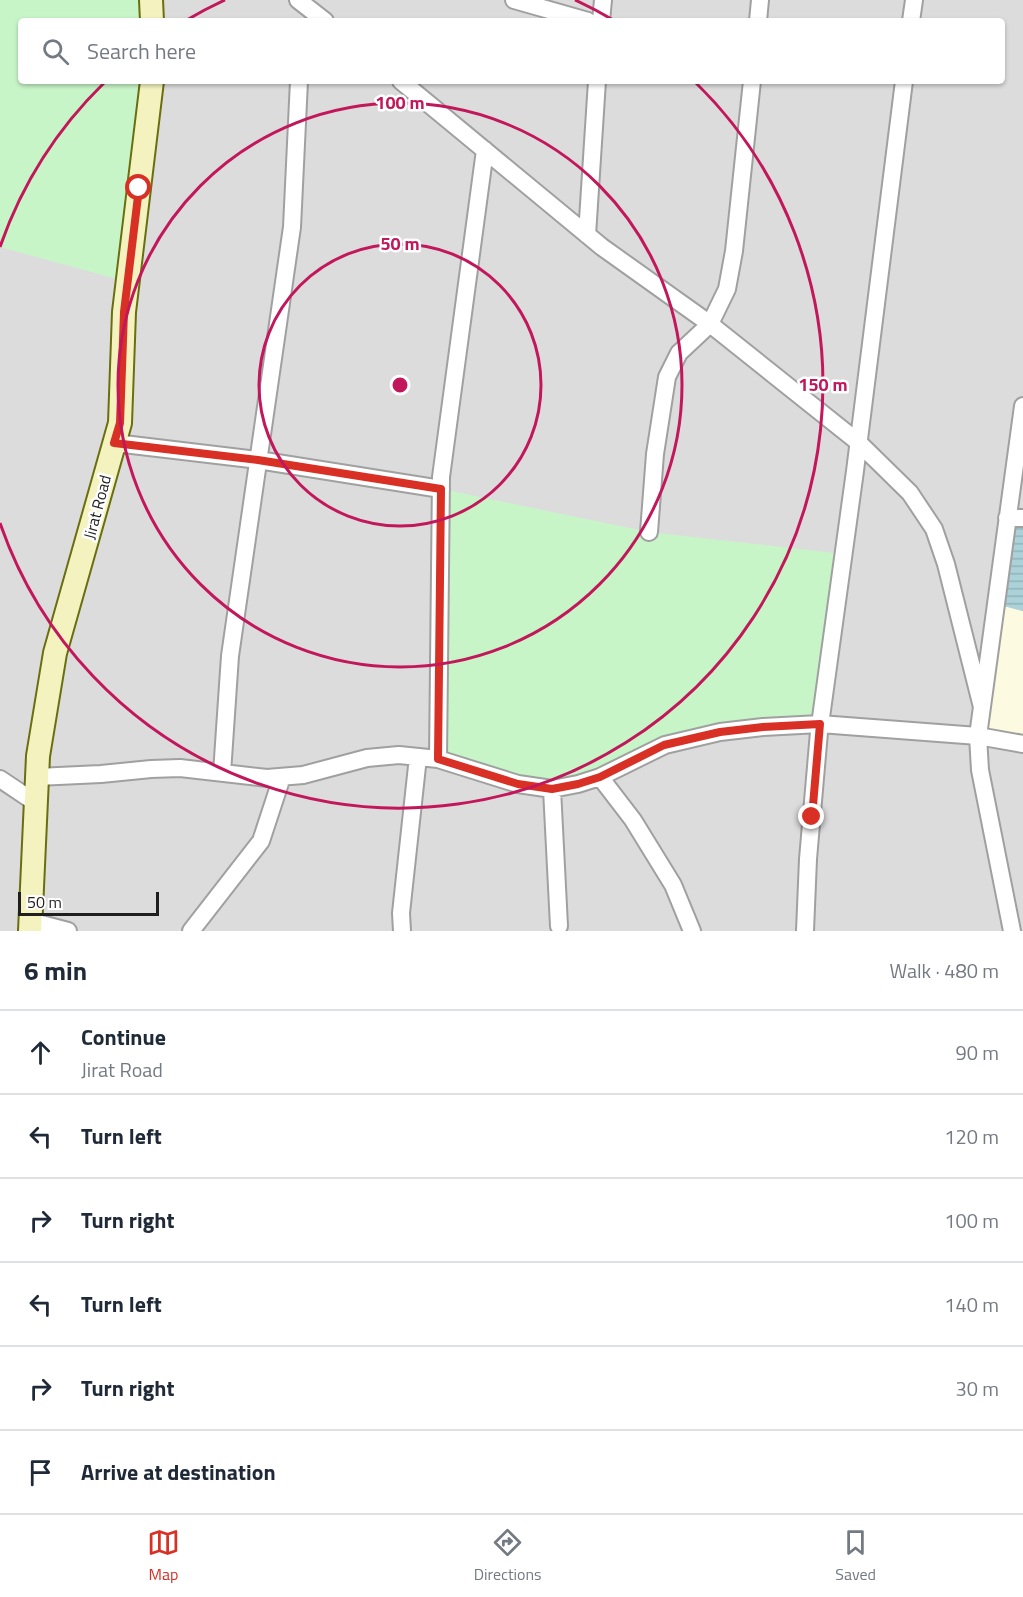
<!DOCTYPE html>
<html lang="en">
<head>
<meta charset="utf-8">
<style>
	:root { --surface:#fff; --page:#f2f2f3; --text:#1f2937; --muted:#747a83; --line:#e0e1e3; --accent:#d93025 }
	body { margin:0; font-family:"Titillium Web",sans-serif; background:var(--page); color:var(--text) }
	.scale { position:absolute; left:18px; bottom:15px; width:141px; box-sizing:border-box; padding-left:6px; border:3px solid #1f1f1f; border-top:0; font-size:16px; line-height:21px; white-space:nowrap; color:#1f1f1f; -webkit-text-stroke:4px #fff; paint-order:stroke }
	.stop { position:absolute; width:18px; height:18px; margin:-14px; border:4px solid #d93025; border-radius:50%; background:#fff }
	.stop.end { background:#d93025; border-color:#fff; box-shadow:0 2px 6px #0008 }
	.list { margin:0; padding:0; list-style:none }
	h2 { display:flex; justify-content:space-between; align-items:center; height:78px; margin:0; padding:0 24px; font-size:26px }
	h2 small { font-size:20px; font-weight:400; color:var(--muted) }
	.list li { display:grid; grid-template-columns:39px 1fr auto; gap:18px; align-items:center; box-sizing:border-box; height:84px; padding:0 24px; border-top:2px solid var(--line) }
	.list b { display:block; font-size:22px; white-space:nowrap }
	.list p { margin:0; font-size:20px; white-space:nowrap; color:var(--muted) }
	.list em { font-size:20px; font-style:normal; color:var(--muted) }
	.icon { flex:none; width:33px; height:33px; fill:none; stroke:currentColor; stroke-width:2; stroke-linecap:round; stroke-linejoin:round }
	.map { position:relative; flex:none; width:1023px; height:931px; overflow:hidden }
	.search { position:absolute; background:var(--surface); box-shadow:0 2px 4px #0004; left:18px; right:18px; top:18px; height:66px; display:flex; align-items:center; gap:15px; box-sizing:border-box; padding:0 21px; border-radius:6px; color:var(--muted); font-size:22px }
	.sheet { height:582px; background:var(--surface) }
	nav { display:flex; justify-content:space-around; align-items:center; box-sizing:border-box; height:84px; border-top:2px solid var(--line); background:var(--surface); font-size:16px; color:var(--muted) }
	nav a { display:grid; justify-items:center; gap:3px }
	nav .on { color:var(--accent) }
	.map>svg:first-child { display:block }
</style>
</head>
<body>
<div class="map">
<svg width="1023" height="931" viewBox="0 0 1023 931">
	<defs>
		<pattern id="water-rules" width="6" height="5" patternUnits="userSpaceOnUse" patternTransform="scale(1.5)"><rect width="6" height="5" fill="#abd1d9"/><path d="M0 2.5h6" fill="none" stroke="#93b3ba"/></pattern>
	</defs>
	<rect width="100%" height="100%" fill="#efece6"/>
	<path fill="#dddcdc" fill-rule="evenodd" d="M 0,0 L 1023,0 L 1023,931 L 0,931 ZM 21,21 L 1002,21 L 1002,81 L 21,81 Z"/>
	<path fill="#fcfbe2" d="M 996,604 L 1023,611 L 1023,744 L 978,736 Z"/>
	<path fill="#c8f5c8" d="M 0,0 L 151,0 L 152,21 L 21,21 L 21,81 L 149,81 L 128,282 L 0,247 Z
		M 441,489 L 649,532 L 843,554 L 820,724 L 720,732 L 552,789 L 438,759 Z"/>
	<path fill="url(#water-rules)" d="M 1007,518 L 1023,518 L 1023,611 L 996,604 Z"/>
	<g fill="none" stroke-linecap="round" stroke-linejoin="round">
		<g stroke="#a0a0a0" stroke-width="20">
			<path id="street" d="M 298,0 L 325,21
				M 514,0 L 588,21
				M 601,21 L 603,0
				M 758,21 L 760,0
				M 911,21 L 914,0
				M 401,81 L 602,247 L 710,324 L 858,442 L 910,493 L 934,529 L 946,564 L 982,707
				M 587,235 L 597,81
				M 115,443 L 258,460 L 441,489
				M 1007,518 L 1023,518
				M 649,532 L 655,454 L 667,377 L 679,353 L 710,324 L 727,289 L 734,251 L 752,81
				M 438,759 L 441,477 L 485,150
				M 222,773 L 230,656 L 292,227 L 299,81
				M 37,777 L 101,774 L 151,769 L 180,768 L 267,778 L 303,775 L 367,758 L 399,755 L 438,759 L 518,784 L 552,789 L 578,784 L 600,777 L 665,745 L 720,732 L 763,727 L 820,724 L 978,736 L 1023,744
				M 600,777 L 633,820 L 673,885 L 692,931
				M 0,779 L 36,803
				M 552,789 L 559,926
				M 30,921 L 68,931
				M 191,931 L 261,841 L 282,777
				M 402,931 L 401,913 L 418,757
				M 805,931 L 808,859 L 819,732 L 855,471 L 904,81
				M 1012,931 L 980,770 L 978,736 L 1023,406"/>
		</g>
		<g stroke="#696e0f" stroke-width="26">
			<path id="secondary" d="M 151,0 L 152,21
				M 30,931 L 38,756 L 55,653 L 120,423 L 124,312 L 152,81"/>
		</g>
		<use href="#street" stroke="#fff" stroke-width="16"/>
		<use href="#secondary" stroke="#f4f3bf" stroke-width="22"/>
	</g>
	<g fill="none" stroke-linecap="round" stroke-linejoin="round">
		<path stroke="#d93025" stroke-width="8" d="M 139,188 L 124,312 L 120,423 L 114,443 L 258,460 L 441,489 L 438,759 L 518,784 L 552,789 L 578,784 L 600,777 L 664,745 L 720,732 L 763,727 L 820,724 L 812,817"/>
	</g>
	<g fill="none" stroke="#c2185b" stroke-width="3">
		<circle cx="400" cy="385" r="141"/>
		<circle cx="400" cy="385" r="282"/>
		<path d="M0 247A423 423 0 0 1 104 83M185 21A423 423 0 0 1 225 0M575 0A423 423 0 0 1 615 21M696 83A423 423 0 1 1 0 523"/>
	</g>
	<g text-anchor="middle" stroke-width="5" stroke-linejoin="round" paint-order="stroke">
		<g font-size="16" fill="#1f1f1f" stroke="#fff">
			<text transform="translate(97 507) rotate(-75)" y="6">Jirat Road</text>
		</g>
	</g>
	<circle cx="400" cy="385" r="9" fill="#c2185b" stroke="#fff" stroke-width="3"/>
	<g font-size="18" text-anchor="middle" font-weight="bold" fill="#c2185b" stroke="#fff" stroke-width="5" stroke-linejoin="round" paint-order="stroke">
		<text x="400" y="109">100 m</text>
		<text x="400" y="250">50 m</text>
		<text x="823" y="391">150 m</text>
	</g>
</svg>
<div class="scale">50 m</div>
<div class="stop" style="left:139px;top:188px"></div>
<div class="stop end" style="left:812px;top:817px"></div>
<div class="search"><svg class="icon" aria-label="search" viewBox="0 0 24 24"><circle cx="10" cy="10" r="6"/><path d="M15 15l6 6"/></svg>Search here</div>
</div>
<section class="sheet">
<h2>6 min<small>Walk · 480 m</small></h2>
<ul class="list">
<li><svg class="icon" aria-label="ahead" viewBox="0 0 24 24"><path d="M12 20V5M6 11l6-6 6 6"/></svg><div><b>Continue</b><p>Jirat Road</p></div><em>90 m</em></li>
<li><svg class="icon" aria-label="left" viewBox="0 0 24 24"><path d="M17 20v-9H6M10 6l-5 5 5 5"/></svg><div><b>Turn left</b></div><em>120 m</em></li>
<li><svg class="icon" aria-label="right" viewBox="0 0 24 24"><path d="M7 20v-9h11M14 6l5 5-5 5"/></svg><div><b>Turn right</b></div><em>100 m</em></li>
<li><svg class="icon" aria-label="left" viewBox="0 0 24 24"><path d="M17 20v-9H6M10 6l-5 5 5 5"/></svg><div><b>Turn left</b></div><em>140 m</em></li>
<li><svg class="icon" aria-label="right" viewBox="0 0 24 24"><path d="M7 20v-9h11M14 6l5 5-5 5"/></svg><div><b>Turn right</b></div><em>30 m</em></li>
<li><svg class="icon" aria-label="arrive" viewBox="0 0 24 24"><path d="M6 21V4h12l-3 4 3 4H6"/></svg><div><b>Arrive at destination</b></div></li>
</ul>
</section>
<nav>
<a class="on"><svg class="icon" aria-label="map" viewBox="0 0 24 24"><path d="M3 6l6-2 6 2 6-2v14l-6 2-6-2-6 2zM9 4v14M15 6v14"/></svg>Map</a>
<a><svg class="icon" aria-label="directions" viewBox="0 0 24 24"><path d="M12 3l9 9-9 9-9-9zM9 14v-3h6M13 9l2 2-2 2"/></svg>Directions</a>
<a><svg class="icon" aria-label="saved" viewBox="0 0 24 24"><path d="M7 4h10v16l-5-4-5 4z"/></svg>Saved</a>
</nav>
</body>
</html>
